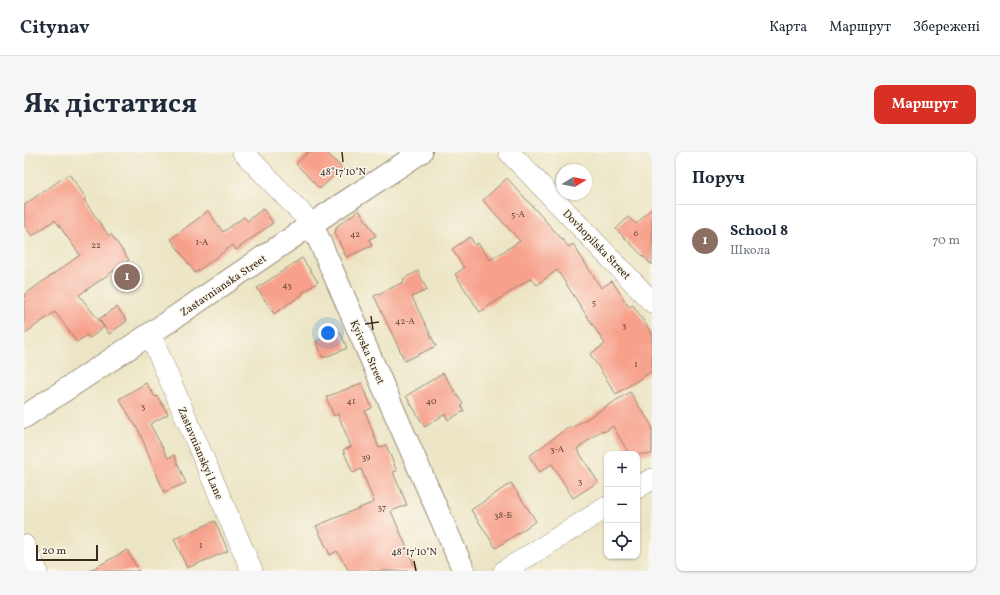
<!DOCTYPE html>
<html lang="uk">
<head>
<meta charset="utf-8">
<style>
	:root { --surface:#fff; --page:#f6f6f7; --text:#1f2937; --muted:#747a83; --line:#e0e1e3; --accent:#d93025 }
	body { margin:0; font-family:Vollkorn,serif; background:var(--page); color:var(--text) }
	.controls { position:absolute; right:12px; bottom:12px; display:grid; overflow:hidden; border-radius:8px; box-shadow:0 1px 3px #0004 }
	.controls button { width:36px; height:36px; display:grid; place-items:center; padding:0; border:0; border-bottom:1px solid var(--line); background:var(--surface); color:var(--text); font:20px sans-serif }
	.compass { position:absolute; left:532px; top:12px; width:36px; height:36px; border-radius:50%; background:var(--surface); box-shadow:0 1px 3px #0004; rotate:80deg }
	.scale { position:absolute; left:12px; bottom:10px; width:62px; box-sizing:border-box; padding-left:4px; border:2px solid #3b2a1e; border-top:0; font-size:11px; line-height:14px; white-space:nowrap; color:#3b2a1e; -webkit-text-stroke:3px #fbf7ec; paint-order:stroke }
	.you { position:absolute; left:304px; top:181px; width:14px; height:14px; margin:-10px; border:3px solid #fff; border-radius:50%; background:#1a73e8; box-shadow:0 0 0 6px #1a73e833 }
	.badge { display:grid; place-items:center; width:26px; height:26px; border-radius:50%; background:var(--accent); color:#fff; font-size:13px; font-weight:700 }
	.pin { position:absolute; translate:-50% -50%; border:2px solid #fff; box-shadow:0 1px 4px #0006 }
	.list { margin:0; padding:0; list-style:none }
	h2 { display:flex; justify-content:space-between; align-items:center; height:52px; margin:0; padding:0 16px; font-size:17px }
	h2 small { font-size:13px; font-weight:400; color:var(--muted) }
	.list li { display:grid; grid-template-columns:26px 1fr auto; gap:12px; align-items:center; box-sizing:border-box; height:72px; padding:0 16px; border-top:1px solid var(--line) }
	.list b { display:block; font-size:15px; white-space:nowrap }
	.list p { margin:0; font-size:13px; white-space:nowrap; color:var(--muted) }
	.list em { font-size:13px; font-style:normal; color:var(--muted) }
	.icon { flex:none; width:22px; height:22px; fill:none; stroke:currentColor; stroke-width:2; stroke-linecap:round; stroke-linejoin:round }
	.map { position:relative; flex:none; width:628px; height:419px; overflow:hidden; border-radius:8px }
	header { display:flex; align-items:center; gap:24px; box-sizing:border-box; height:56px; padding:0 20px; background:var(--surface); border-bottom:1px solid var(--line) }
	header strong { font-size:19px }
	nav { display:flex; gap:22px; margin-inline-start:auto; font-size:14px }
	.intro { display:flex; align-items:center; justify-content:space-between; box-sizing:border-box; height:96px; padding:0 24px }
	h1 { margin:0; font-size:28px }
	.button { padding:10px 18px; border-radius:8px; background:var(--accent); color:#fff; font-size:14px; font-weight:700 }
	main { display:flex; gap:24px; padding:0 24px }
	aside { flex:1; background:var(--surface); border-radius:8px; box-shadow:0 1px 3px #0004 }
	.map>svg:first-child { display:block }
</style>
</head>
<body>
<header>
<strong>Citynav</strong>
<nav><a>Карта</a><a>Маршрут</a><a>Збережені</a></nav>
</header>
<div class="intro"><h1>Як дістатися</h1><a class="button">Маршрут</a></div>
<main>
<div class="map">
<svg width="628" height="419" viewBox="0 0 628 419">
	<rect width="100%" height="100%" fill="#fbf7ec"/>
	<filter id="ink" filterUnits="userSpaceOnUse"><feTurbulence type="fractalNoise" baseFrequency=".025" numOctaves="2"/><feDisplacementMap in="SourceGraphic" scale="8" xChannelSelector="R" yChannelSelector="G"/><feConvolveMatrix kernelMatrix="1 2 1 2 8 2 1 2 1" color-interpolation-filters="sRGB"/></filter>
	<filter id="wash" filterUnits="userSpaceOnUse"><feTurbulence type="fractalNoise" baseFrequency=".012" numOctaves="4" result="noise"/><feDisplacementMap in="SourceGraphic" scale="16" xChannelSelector="R" yChannelSelector="G"/><feGaussianBlur stdDeviation="0.9" result="paint"/><feColorMatrix in="noise" values="0 0 0 0 0 0 0 0 0 0 0 0 0 0 0 0 0 1.4 0 .05"/><feComposite in="paint" operator="in"/></filter>
	<g filter="url(#wash)">
		<rect width="100%" height="100%" fill="#ece5c5"/>
		<g id="blocks">
			<path fill="#f7a08b" d="M 284,0 L 302,0 L 318,16 L 296,37 L 272,12 Z
				M 45,22 L 62,46 L 60,48 L 85,84 L 87,82 L 105,108 L 55,143 L 80,175 L 66,186 L 63,183 L 53,190 L 31,160 L 0,182 L 0,143 L 56,103 L 31,68 L 8,84 L 0,73 L 0,53 Z
				M 483,26 L 545,95 L 549,92 L 577,136 L 588,129 L 605,155 L 609,153 L 628,182 L 628,219 L 592,242 L 566,202 L 581,192 L 533,118 L 513,133 L 507,126 L 456,160 L 431,122 L 440,116 L 428,97 L 446,85 L 451,93 L 454,91 L 466,108 L 496,89 L 459,48 Z
				M 628,56 L 628,113 L 592,77 L 604,65 L 612,72 Z
				M 239,57 L 249,71 L 212,98 L 209,93 L 171,121 L 147,87 L 184,59 L 199,80 L 220,65 L 223,69 Z
				M 335,58 L 352,84 L 345,87 L 348,94 L 322,105 L 311,81 L 313,74 Z
				M 278,106 L 294,130 L 278,141 L 279,142 L 250,162 L 233,136 Z
				M 394,119 L 403,138 L 388,145 L 412,194 L 381,209 L 350,144 L 380,130 L 379,127 Z
				M 93,155 L 103,169 L 85,182 L 75,167 Z
				M 316,180 L 323,196 L 299,206 L 292,189 Z
				M 419,221 L 439,252 L 437,254 L 440,259 L 424,268 L 421,262 L 401,275 L 382,244 Z
				M 122,231 L 131,245 L 133,244 L 144,262 L 126,272 L 144,306 L 150,303 L 162,331 L 140,340 L 115,279 L 95,247 Z
				M 338,231 L 348,256 L 341,259 L 355,296 L 362,293 L 373,319 L 369,320 L 383,353 L 367,359 L 393,419 L 325,419 L 313,399 L 306,403 L 292,374 L 350,350 L 337,317 L 329,321 L 319,298 L 327,295 L 314,262 L 310,264 L 302,245 Z
				M 606,240 L 628,274 L 628,302 L 605,302 L 589,274 L 580,280 L 578,278 L 553,297 L 574,330 L 549,346 L 528,312 L 516,320 L 505,304 L 545,275 L 546,277 Z
				M 487,331 L 512,369 L 472,396 L 447,358 Z
				M 191,369 L 204,399 L 163,416 L 150,387 Z
				M 103,398 L 115,419 L 65,419 Z"/>
		</g>
	</g>
	<g filter="url(#ink)">
		<use href="#blocks" fill-opacity="0" stroke="#948872" stroke-width="1"/>
		<g fill="none" stroke-linecap="round" stroke-linejoin="round">
			<g stroke="#948872" stroke-width="22">
				<path id="minor" d="M 219,0 L 288,72
					M 485,0 L 628,150
					M 126,182 L 228,419
					M 613,336 L 628,327
					M 0,393 L 13,419
					M 480,419 L 583,355"/>
			</g>
			<g stroke="#948872" stroke-width="24">
				<path id="tertiary" d="M 288,72 L 440,419
					M 0,265 L 126,182 L 288,72 L 397,0"/>
			</g>
			<use href="#minor" stroke="#fff" stroke-width="21"/>
			<use href="#tertiary" stroke="#fff" stroke-width="22"/>
		</g>
	</g>
	<path fill="none" stroke="#3b2a1e" stroke-width="1.5" d="M 318,0 L 319,10M 347,164 L 349,178M 341,172 L 355,170M 390,409 L 392,419"/>
	<g text-anchor="middle" stroke-width="3" stroke-linejoin="round" paint-order="stroke">
		<g font-size="9" fill="#6a4839">
			<text x="494" y="65">5-А</text>
			<text x="612" y="84">6</text>
			<text x="331" y="85">42</text>
			<text x="178" y="93">1-А</text>
			<text x="72" y="96">22</text>
			<text x="263" y="136">43</text>
			<text x="570" y="153">5</text>
			<text x="381" y="172">42-А</text>
			<text x="600" y="176">3</text>
			<text x="612" y="215">1</text>
			<text x="327" y="252">41</text>
			<text x="407" y="252">40</text>
			<text x="119" y="257">3</text>
			<text x="533" y="300">3-А</text>
			<text x="342" y="308">39</text>
			<text x="556" y="332">3</text>
			<text x="358" y="358">37</text>
			<text x="479" y="366">38-Б</text>
			<text x="177" y="396">1</text>
		</g>
		<g font-size="11" fill="#3b2a1e" stroke="#fbf7ec">
			<text transform="translate(573 92) rotate(46)" y="4">Dovhopilska Street</text>
			<text transform="translate(199 133) rotate(-34)" y="4">Zastavnianska Street</text>
			<text transform="translate(344 200) rotate(66)" y="4">Kyivska Street</text>
			<text transform="translate(177 301) rotate(67)" y="4">Zastavnianskyi Lane</text>
		</g>
	</g>
	<g font-size="10" text-anchor="middle" fill="#3b2a1e" stroke="#fbf7ec" stroke-width="3" stroke-linejoin="round" paint-order="stroke">
		<text x="319" y="23">48°17'10"N</text>
		<text x="390" y="403">48°17'10"N</text>
	</g>
</svg>
<div class="controls">
<button>+</button>
<button>−</button>
<button><svg class="icon" aria-label="locate" viewBox="0 0 24 24"><circle cx="12" cy="12" r="6"/><path d="M12 2v4M12 18v4M2 12h4M18 12h4"/></svg></button>
</div>
<svg class="compass" viewBox="-18 -18 36 36"><path d="M0-13l5 13h-10z" fill="#e53935"/><path d="M0 13l5-13h-10z" fill="#747a83"/></svg>
<div class="scale">20 m</div>
<div class="you"></div>
<div class="pin badge" style="left:103px;top:125px;background:#8d6e63">1</div>
</div>
<aside>
<h2>Поруч<small></small></h2>
<ul class="list">
<li><span class="badge" style="background:#8d6e63">1</span><div><b>School 8</b><p>Школа</p></div><em>70 m</em></li>
</ul>
</aside>
</main>
</body>
</html>
